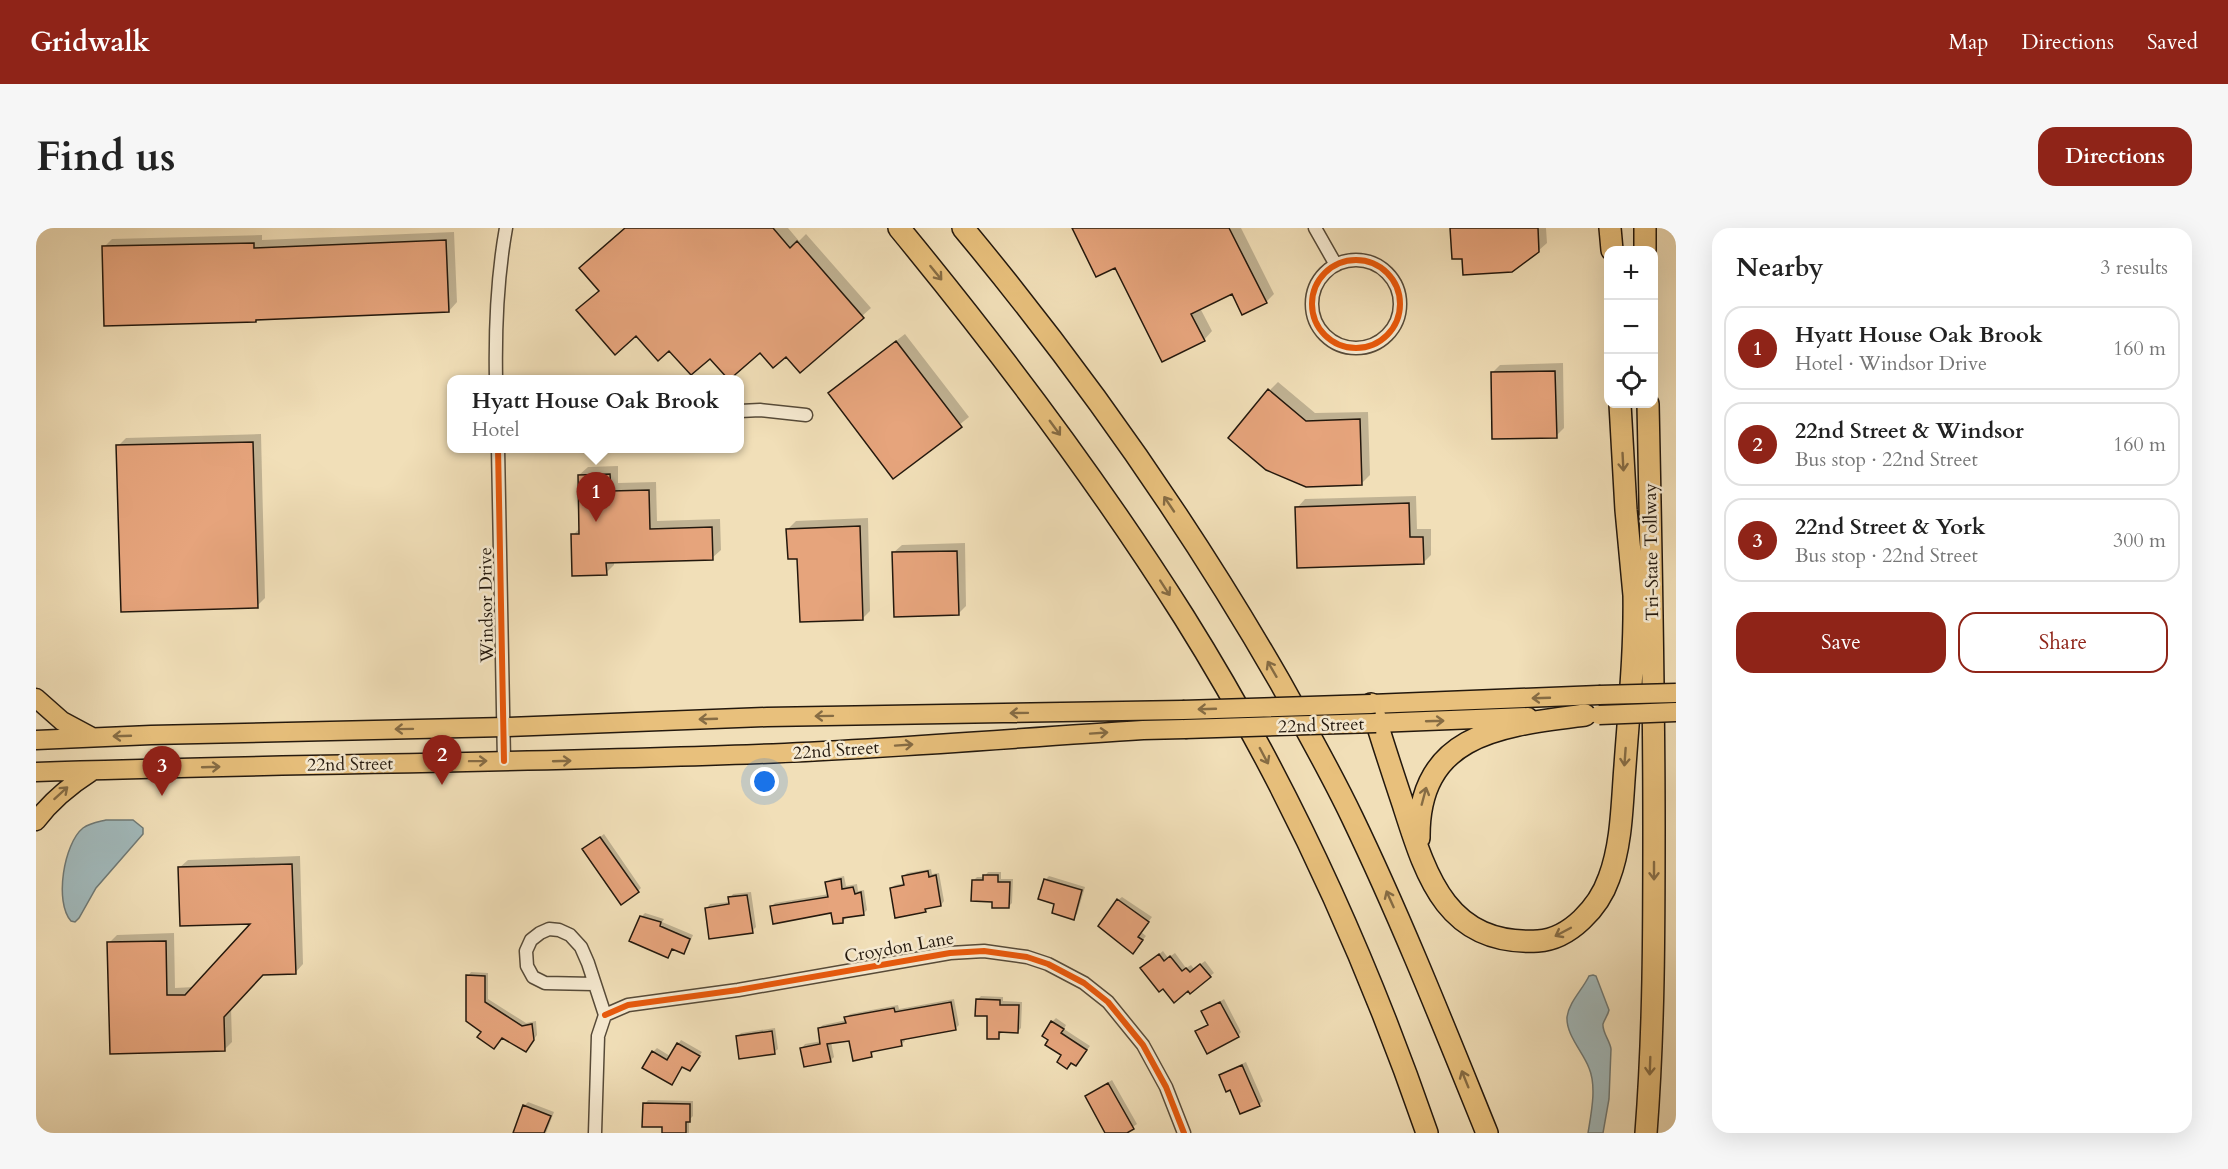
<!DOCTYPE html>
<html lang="en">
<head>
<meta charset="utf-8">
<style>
	:root { --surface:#fff; --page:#f6f6f6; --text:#222; --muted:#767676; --line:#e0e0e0; --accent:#8f2418 }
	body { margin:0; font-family:Cardo,serif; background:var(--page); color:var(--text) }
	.controls { position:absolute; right:18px; top:18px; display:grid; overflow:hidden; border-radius:12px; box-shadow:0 6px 24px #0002 }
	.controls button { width:54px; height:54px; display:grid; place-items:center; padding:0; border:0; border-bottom:2px solid var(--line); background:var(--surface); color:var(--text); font:30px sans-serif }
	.you { position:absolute; left:729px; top:554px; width:21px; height:21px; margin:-15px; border:4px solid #fff; border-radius:50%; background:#1a73e8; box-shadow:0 0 0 9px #1a73e833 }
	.badge { display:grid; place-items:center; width:39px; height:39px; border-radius:50%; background:var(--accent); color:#fff; font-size:20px; font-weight:700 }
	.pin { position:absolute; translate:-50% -50px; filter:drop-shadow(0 2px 3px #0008) }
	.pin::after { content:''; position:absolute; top:32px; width:21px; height:18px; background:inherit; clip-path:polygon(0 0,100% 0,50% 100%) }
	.popup { position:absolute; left:411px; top:147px; width:297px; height:78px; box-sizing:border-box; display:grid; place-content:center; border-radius:12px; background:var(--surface); filter:drop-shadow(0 2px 4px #0005); font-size:20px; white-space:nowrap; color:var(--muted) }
	.popup b { font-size:22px; color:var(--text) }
	.popup::after { content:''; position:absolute; left:50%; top:100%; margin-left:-12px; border:12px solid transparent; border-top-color:var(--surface) }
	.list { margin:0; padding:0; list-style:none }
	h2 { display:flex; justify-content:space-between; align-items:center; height:78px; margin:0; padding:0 24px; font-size:26px }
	h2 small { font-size:20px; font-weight:400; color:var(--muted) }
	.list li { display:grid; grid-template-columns:39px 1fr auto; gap:18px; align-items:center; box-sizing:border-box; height:84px; margin:0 12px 12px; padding:0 12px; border:2px solid var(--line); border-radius:18px }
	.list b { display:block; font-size:22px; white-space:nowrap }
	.list p { margin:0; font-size:20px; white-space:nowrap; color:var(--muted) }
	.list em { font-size:20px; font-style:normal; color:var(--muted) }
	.actions { display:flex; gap:12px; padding:18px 24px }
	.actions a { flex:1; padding:14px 0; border:2px solid var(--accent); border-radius:18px; text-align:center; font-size:21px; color:var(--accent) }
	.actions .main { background:var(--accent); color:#fff }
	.icon { flex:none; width:33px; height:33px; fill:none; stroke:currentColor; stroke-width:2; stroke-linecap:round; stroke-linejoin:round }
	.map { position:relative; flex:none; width:1640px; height:905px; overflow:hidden; border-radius:18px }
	header { display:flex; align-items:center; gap:36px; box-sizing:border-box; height:84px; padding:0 30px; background:var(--accent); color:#fff }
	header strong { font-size:28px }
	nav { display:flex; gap:33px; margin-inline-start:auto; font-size:21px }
	.intro { display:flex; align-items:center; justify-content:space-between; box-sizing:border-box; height:144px; padding:0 36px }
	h1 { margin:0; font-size:42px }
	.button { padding:15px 27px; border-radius:18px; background:var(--accent); color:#fff; font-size:21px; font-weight:700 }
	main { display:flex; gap:36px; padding:0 36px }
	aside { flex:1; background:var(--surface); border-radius:18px; box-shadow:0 6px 24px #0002 }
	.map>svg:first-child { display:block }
</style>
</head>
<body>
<header>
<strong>Gridwalk</strong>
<nav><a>Map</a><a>Directions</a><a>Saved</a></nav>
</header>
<div class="intro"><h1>Find us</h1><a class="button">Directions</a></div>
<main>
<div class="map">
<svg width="1640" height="905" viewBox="0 0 1640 905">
	<rect width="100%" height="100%" fill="#f1dfb8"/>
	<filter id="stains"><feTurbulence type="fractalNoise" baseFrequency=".00333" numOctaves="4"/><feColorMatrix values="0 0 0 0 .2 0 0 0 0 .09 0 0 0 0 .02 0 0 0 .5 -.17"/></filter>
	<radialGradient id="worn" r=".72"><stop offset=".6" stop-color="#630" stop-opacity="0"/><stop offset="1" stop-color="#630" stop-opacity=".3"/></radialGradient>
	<path fill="#a1b9bb" stroke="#6f7975" stroke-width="1.5" d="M 70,592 L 97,592 L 107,600 L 107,606 L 60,660 L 43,690 L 39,694 L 35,693 C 18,674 28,615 47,600 C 54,595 62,594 70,592 Z
		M 1557,747 L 1560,748 L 1573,782 C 1572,787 1568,792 1567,796 C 1566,804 1574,813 1575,821 L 1573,871 L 1567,905 L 1552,905 C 1555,886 1561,859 1553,840 C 1547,824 1530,807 1531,789 C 1533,774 1547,761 1553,748 Z"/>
	<path fill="#0003" d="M 590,0 L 752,0 L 763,13 L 770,6 L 835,80 L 764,143 L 750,127 L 724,123 L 674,129 L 633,121 L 564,62 Z
		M 1038,0 L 1205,0 L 1238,66 L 1230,74 L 1197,64 L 1164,80 L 1176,103 L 1168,112 Z
		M 1416,0 L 1510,0 L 1511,15 L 1502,23 L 1427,29 Z
		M 418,4 L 421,74 L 413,83 L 68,19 L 76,11 L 226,7 L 226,12 Z
		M 869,106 L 933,189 L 858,249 L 802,157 Z
		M 1527,135 L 1528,200 L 1520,208 L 1456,145 L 1464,137 Z
		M 1242,154 L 1279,185 L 1332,184 L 1334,247 L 1326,255 L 1234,162 Z
		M 225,206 L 229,370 L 221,378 L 82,218 L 90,210 Z
		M 582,238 L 582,255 L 620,254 L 621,293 L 684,291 L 685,322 L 676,330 L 578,333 L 578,337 L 570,345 L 537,307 L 545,299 L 543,247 L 552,239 Z
		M 1380,268 L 1381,301 L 1395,301 L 1395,327 L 1387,335 L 1261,280 L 1269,271 Z
		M 832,290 L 834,383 L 826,391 L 763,329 L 752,301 L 760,293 Z
		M 929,315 L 930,378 L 922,386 L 857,325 L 866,317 Z
		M 568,606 L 605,660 L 602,663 L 552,618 Z
		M 264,628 L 267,736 L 259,745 L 226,746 L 195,779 L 196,814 L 188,822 L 73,715 L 81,707 L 138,705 L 139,760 L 158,759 L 218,694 L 143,640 L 152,632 Z
		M 895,641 L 896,646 L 903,645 L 908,673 L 905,677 L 892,679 L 889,683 L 855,660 L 859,657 L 869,655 L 868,648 L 871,645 Z
		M 952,644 L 965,644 L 965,651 L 977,651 L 976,675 L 972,679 L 958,673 L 938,652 L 941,649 L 948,649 Z
		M 808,648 L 810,658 L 821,656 L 822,663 L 828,662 L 831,682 L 828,685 L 810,690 L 807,693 L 796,683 L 736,678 L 739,675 L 793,666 L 791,655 L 795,651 Z
		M 1013,648 L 1049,659 L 1041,686 L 1037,690 L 1009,652 Z
		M 715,664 L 720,699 L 716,703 L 671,680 L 674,676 L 694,674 L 694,670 L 697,666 Z
		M 1086,669 L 1116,689 L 1105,704 L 1110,708 L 1100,720 L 1082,672 Z
		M 609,685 L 628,691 L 626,694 L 657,707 L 651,721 L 648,724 L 637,720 L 632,728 L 605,689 Z
		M 1127,723 L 1132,730 L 1139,725 L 1150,740 L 1155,737 L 1158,741 L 1169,733 L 1178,745 L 1174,748 L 1110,737 Z
		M 435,744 L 452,745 L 452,771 L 490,795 L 500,793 L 501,807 L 493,818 L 447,803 L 432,748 Z
		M 945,768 L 967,769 L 967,773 L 986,774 L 985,800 L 981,804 L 966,803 L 962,810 L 953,787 L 941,772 Z
		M 918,771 L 923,797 L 919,801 L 868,810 L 869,813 L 865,817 L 838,822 L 835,828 L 814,811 L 795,814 L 798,829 L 794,833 L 766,820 L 769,816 L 786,813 L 783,800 L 787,797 L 811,792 L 810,790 L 814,786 L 862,777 L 863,781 Z
		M 1188,771 L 1205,804 L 1202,808 L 1160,804 L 1173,795 L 1167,784 Z
		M 1020,790 L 1030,797 L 1028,801 L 1054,818 L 1040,837 L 1036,834 L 1031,839 L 1016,794 Z
		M 739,800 L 742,821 L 738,824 L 701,809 L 705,805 Z
		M 645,812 L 666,824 L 654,841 L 647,837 L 636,855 L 617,824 L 621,820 L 634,828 Z
		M 1210,834 L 1227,873 L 1223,877 L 1195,860 L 1184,847 L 1188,844 Z
		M 1076,852 L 1101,896 L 1088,905 L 1071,905 L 1050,868 Z
		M 612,872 L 657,873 L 657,888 L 653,892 L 653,905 L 628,905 L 628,898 L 609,876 Z
		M 492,874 L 518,884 L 510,905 L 478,905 L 488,878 Z"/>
	<path fill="#e6a47c" stroke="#23180d" stroke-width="1.5" d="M 589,0 L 737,0 L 754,20 L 761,13 L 828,90 L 764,145 L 750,129 L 737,140 L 724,125 L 693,152 L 674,131 L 655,147 L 633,123 L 622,133 L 600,108 L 579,127 L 540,82 L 563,63 L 543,40 Z
		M 1036,0 L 1193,0 L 1231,75 L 1206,87 L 1196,66 L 1155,86 L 1169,113 L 1126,134 L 1079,40 L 1060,49 Z
		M 1414,0 L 1502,0 L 1503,24 L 1476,44 L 1427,47 L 1426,31 L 1416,31 Z
		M 410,12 L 413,84 L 220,92 L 220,94 L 68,98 L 66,18 L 218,15 L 218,20 Z
		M 860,113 L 926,199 L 857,251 L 792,165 Z
		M 1519,143 L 1521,210 L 1456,211 L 1455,144 Z
		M 1232,161 L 1270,193 L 1324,191 L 1326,257 L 1270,259 L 1230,242 L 1192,210 Z
		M 217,214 L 222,380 L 85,384 L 80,217 Z
		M 574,246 L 575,263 L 613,262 L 614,301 L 676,299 L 677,332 L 570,335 L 571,347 L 536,348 L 535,306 L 543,306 L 542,247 Z
		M 1373,275 L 1374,309 L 1387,309 L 1388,336 L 1261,340 L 1259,279 Z
		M 824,298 L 827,392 L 764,394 L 761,331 L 752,331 L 750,301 Z
		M 921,323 L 923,387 L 858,389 L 856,324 Z
		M 564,609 L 603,664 L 585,677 L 546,621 Z
		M 256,636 L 260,746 L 227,747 L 188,789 L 189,823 L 74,826 L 71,714 L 130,713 L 131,767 L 149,767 L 214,696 L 144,698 L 142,639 Z
		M 892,643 L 893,649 L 900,647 L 905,678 L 889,681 L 890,684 L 859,690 L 854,660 L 868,657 L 866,648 Z
		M 947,647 L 962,647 L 962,654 L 974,654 L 973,680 L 956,680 L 956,674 L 935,673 L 936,652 L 947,652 Z
		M 805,651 L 806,661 L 817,659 L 819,666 L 825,664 L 828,687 L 807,690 L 807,695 L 797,696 L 795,685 L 737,696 L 734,678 L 792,669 L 789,654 Z
		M 1008,651 L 1046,662 L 1038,692 L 1016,685 L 1018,676 L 1002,671 Z
		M 711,667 L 717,705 L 673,711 L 669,680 L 693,676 L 692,669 Z
		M 1081,671 L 1113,694 L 1102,709 L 1107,712 L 1097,726 L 1062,698 Z
		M 604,688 L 625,694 L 624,698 L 654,711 L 648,726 L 636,721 L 632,730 L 593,713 Z
		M 1123,726 L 1128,733 L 1134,728 L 1146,743 L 1150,740 L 1154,744 L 1164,736 L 1175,749 L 1154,766 L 1152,763 L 1138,775 L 1127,761 L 1123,764 L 1104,740 Z
		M 430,747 L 449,748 L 449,774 L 486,798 L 496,796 L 498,812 L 490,824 L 466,810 L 458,821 L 441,809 L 445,804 L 430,793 Z
		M 940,771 L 964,772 L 964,777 L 983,777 L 982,805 L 963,804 L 963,811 L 951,811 L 951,788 L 939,788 Z
		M 915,774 L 920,802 L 865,812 L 866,818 L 835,824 L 836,829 L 817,833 L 813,813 L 791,816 L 795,834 L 768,839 L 764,820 L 784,816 L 782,800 L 810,795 L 808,789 L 858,780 L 859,784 Z
		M 1184,774 L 1203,809 L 1171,826 L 1159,803 L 1172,797 L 1165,783 Z
		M 1015,793 L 1028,801 L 1025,805 L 1051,822 L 1040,838 L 1035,835 L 1031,841 L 1021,834 L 1025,827 L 1009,817 L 1012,812 L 1006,808 Z
		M 736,803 L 739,826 L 703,831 L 700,808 Z
		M 641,815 L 664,828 L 654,843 L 646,839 L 636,857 L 606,840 L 616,823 L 631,832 Z
		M 1206,837 L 1224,878 L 1204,886 L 1194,862 L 1190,864 L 1183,847 Z
		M 1072,855 L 1098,901 L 1091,905 L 1069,905 L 1049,868 Z
		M 607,875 L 654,876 L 654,894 L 650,894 L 650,905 L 626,905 L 626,899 L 606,899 Z
		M 487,877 L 515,888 L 508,905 L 477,905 Z"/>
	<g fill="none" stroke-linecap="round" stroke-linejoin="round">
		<g stroke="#564a38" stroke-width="15">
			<path id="street" d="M 1279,0 L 1300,37
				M1276 76a44 44 0 1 1 88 0a44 44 0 1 1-88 0Z
				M 460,152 C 459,100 461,50 470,0
				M 704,183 L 724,182 L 770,187
				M 462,220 L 468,533
				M 558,756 L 509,755 L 497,749 L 491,738 L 490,723 L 495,712 L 504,705 L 513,701 L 523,702 L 534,707 L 545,719 L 552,735 L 569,787 L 562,808 L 559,905
				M 569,787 L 592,777 L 702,762 L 914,725 L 948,723 L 991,729 L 1012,736 L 1048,755 L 1072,774 L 1107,817 L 1130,859 L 1148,905"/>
		</g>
		<g stroke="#23180d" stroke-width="21">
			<path id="primary" d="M 0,470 L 26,493 L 54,508
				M 1335,476 L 1563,467
				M 1340,495 L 1492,489
				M 0,512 L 115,507 L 469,499 L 731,489 L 1147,482
				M 0,544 C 241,536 482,535 723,526 C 851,521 979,510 1107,502 L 1149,501
				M 0,593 C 16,572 33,558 55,544"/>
		</g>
		<g stroke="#23180d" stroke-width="24">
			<path id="highway" d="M 863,0 C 965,124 1062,253 1148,389 C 1249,550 1329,725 1391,905
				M 927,0 C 1045,142 1152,294 1244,454 C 1269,499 1294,543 1316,589 C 1366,693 1408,799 1451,905
				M 1574,0 L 1576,22
				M 1609,0 L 1609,22
				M 1584,176 L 1590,282 L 1599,378
				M 1335,476 C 1345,510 1356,543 1367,576 C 1390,648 1410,718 1502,713 C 1534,711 1563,679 1573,650 C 1586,616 1586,575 1589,538 C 1593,481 1599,424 1598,366
				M 1383,610 C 1382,505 1465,498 1549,487
				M 1610,905 C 1618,802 1618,700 1618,597 C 1618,456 1615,316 1612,176"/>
		</g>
		<use href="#street" stroke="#f6ead1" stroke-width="12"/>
		<use href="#primary" stroke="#e8c07c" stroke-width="18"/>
		<use href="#highway" stroke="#e8c07c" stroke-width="21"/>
		<g stroke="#23180d" stroke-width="21" stroke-linecap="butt">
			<path id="primary-bridge" d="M 1563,467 L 1640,465
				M 1147,482 L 1335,476
				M 1563,487 L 1640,484
				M 1149,501 L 1340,495"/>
		</g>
		<use href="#primary-bridge" stroke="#e8c07c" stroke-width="18"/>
		<g stroke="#f6ead1" stroke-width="10">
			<path id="cycleway" d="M1276 76a44 44 0 1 1 88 0a44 44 0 1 1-88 0Z
				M 462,220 L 468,533
				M 569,787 L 592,777 L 702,762 L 914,725 L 948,723 L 991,729 L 1012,736 L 1048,755 L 1072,774 L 1107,817 L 1130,859 L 1148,905"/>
		</g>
		<use href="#cycleway" stroke="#e8590c" stroke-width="6"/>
	</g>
	<defs><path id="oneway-shaft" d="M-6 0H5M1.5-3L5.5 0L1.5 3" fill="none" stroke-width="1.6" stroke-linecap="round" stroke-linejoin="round" transform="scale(1.5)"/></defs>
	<g stroke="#866c44">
		<use href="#oneway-shaft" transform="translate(900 45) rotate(51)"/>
		<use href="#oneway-shaft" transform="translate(1019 200) rotate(54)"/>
		<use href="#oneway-shaft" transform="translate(1587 234) rotate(87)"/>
		<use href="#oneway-shaft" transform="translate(1133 276) rotate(-124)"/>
		<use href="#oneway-shaft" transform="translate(1129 360) rotate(57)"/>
		<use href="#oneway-shaft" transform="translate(1236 441) rotate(-120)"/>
		<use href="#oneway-shaft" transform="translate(1505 470) rotate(178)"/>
		<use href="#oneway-shaft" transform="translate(1171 481) rotate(178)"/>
		<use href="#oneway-shaft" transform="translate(983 485) rotate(179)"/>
		<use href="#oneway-shaft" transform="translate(788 488) rotate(179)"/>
		<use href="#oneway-shaft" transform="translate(672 491) rotate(178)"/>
		<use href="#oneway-shaft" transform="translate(1399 493) rotate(-2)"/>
		<use href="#oneway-shaft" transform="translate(368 501) rotate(179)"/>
		<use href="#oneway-shaft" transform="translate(1063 505) rotate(-4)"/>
		<use href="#oneway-shaft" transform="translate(86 508) rotate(178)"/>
		<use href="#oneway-shaft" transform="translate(868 517) rotate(-4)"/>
		<use href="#oneway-shaft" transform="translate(1228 528) rotate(62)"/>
		<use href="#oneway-shaft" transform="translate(1589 529) rotate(94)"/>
		<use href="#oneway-shaft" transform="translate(442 533) rotate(-1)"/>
		<use href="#oneway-shaft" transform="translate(526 533) rotate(-2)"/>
		<use href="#oneway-shaft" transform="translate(175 539) rotate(-2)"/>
		<use href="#oneway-shaft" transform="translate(25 565) rotate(-42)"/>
		<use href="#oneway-shaft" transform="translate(1388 568) rotate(-75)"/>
		<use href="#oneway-shaft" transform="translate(1618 643) rotate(90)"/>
		<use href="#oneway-shaft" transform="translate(1354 671) rotate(-114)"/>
		<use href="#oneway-shaft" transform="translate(1527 704) rotate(152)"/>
		<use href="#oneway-shaft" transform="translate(1614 838) rotate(92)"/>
		<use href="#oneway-shaft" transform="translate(1429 851) rotate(-112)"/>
	</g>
	<g text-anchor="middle" stroke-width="5" stroke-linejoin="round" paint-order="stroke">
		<g font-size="18" fill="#23180d" stroke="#f6ead1">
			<text transform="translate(1615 324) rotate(-91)" y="6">Tri-State Tollway</text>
			<text transform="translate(450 377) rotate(-91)" y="6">Windsor Drive</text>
			<text transform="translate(1285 497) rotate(-2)" y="6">22nd Street</text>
			<text transform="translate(800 522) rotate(-4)" y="6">22nd Street</text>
			<text transform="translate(314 536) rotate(-1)" y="6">22nd Street</text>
			<text transform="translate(863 719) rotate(-10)" y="6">Croydon Lane</text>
		</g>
	</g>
	<rect width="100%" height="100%" filter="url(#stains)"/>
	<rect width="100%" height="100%" fill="url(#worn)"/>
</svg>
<div class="controls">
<button>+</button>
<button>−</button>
<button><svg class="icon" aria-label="locate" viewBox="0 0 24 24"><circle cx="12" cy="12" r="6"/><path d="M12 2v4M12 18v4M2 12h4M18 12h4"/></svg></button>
</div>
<div class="you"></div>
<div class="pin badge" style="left:560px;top:294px">1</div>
<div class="popup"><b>Hyatt House Oak Brook</b>Hotel</div>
<div class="pin badge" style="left:406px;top:557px">2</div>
<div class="pin badge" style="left:126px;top:568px">3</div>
</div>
<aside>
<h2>Nearby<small>3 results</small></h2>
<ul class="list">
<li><span class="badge">1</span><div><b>Hyatt House Oak Brook</b><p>Hotel · Windsor Drive</p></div><em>160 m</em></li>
<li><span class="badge">2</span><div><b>22nd Street &amp; Windsor</b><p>Bus stop · 22nd Street</p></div><em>160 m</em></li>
<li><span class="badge">3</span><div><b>22nd Street &amp; York</b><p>Bus stop · 22nd Street</p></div><em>300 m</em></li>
</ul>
<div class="actions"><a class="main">Save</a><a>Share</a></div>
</aside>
</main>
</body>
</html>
